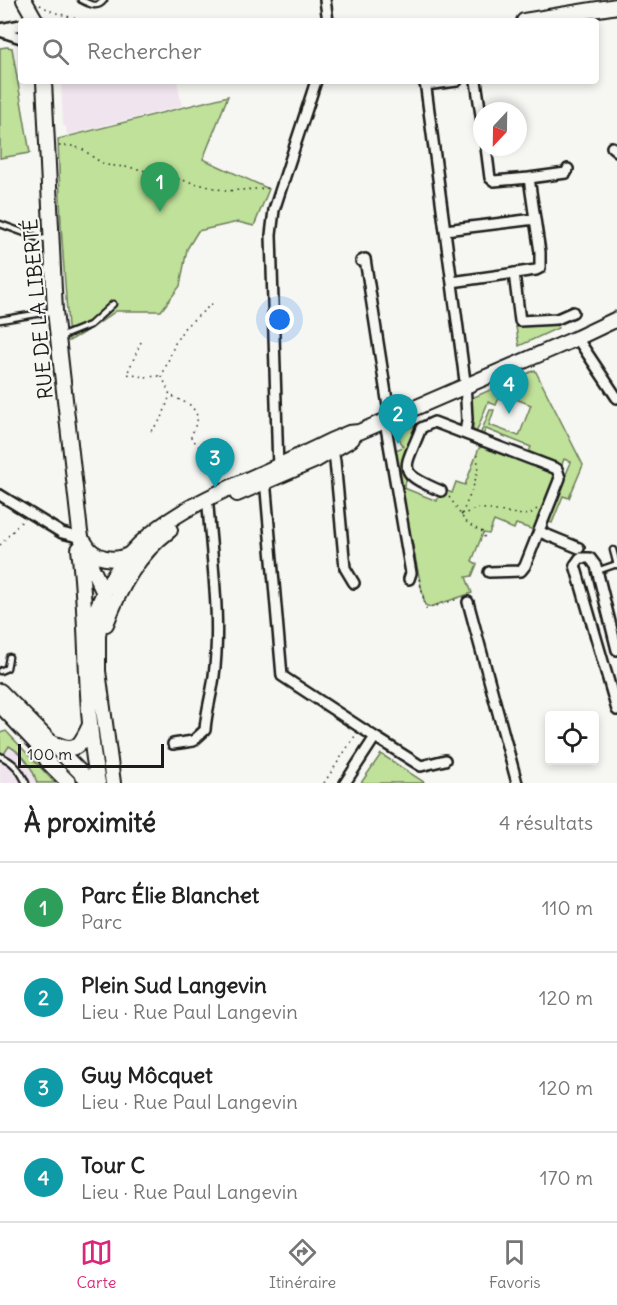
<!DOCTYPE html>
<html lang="fr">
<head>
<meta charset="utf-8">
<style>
	:root { --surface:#fff; --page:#f2f2f2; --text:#222; --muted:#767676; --line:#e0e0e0; --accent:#db2777 }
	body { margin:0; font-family:Delius,sans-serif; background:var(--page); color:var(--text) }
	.controls { position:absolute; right:18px; bottom:18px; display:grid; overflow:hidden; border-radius:6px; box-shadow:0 3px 9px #0003 }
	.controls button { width:54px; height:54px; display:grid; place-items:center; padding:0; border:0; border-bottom:2px solid var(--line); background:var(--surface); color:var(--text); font:30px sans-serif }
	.compass { position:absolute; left:473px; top:102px; width:54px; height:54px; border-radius:50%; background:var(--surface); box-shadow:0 3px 9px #0003; rotate:202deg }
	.scale { position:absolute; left:18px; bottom:15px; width:146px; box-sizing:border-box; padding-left:6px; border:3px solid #1c1c1c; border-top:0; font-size:16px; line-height:21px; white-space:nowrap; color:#1c1c1c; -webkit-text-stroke:4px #f6f6f2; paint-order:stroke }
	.you { position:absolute; left:280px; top:320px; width:21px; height:21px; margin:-15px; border:4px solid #fff; border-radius:50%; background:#1a73e8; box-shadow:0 0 0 9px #1a73e833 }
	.badge { display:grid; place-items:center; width:39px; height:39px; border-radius:50%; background:var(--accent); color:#fff; font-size:20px; font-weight:700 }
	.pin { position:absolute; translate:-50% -50px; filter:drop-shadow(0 2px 3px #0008) }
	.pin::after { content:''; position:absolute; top:32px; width:21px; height:18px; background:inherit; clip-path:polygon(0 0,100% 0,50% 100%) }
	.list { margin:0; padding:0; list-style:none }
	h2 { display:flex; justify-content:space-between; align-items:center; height:78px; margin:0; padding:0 24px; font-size:26px }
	h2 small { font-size:20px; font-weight:400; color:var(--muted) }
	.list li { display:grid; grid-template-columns:39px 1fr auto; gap:18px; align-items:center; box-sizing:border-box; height:90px; padding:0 24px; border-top:2px solid var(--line) }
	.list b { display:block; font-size:22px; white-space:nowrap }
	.list p { margin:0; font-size:20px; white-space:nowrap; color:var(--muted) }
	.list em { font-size:20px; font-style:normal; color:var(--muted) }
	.icon { flex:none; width:33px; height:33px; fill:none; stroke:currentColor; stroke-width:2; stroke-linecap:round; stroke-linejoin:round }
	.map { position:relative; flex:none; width:617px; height:783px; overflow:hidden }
	.search { position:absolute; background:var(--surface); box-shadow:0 3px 9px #0003; left:18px; right:18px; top:18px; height:66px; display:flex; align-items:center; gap:15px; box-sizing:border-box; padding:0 21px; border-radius:6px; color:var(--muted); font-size:22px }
	.sheet { height:438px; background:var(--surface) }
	nav { display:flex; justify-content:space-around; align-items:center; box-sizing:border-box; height:84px; border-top:2px solid var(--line); background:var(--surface); font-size:16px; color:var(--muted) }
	nav a { display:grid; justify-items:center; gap:3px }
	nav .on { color:var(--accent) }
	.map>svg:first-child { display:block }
</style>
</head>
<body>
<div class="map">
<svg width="617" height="783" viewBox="0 0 617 783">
	<rect width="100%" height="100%" fill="#f6f6f2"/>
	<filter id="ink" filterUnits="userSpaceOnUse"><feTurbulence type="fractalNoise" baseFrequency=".0167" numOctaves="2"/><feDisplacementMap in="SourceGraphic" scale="12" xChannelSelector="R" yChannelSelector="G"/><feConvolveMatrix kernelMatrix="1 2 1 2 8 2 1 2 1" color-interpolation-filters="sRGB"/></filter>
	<g filter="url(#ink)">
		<path fill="#f0e5ee" d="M 61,81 L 177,81 L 182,106 L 67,135 L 66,126 L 63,126 Z
			M 6,731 L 55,783 L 0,783 L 0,733 Z"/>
		<path fill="#bfe19a" stroke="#6e7e5b" stroke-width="1.5" d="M 7,47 L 12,48 L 30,153 L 0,158 L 0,48 Z
			M 228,96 L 203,159 L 269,189 L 254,226 L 238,222 L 198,231 L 187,249 L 180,286 L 161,311 L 116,311 L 92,328 L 69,341 L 61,226 L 58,139 Z
			M 555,322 L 558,328 L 519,346 L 516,327 Z
			M 535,370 L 583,465 L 569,498 L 563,496 L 552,523 L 547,521 L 571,462 L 564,459 L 561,467 L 528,454 L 531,447 L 486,429 L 482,436 L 480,435 L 490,410 L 494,410 L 489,425 L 519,436 L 531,405 L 501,393 L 496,405 L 488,402 L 476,433 L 473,429 L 472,398 Z
			M 418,424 L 420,427 L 404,488 L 437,501 L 442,489 L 452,493 L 456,482 L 465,485 L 479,448 L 484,446 L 553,474 L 555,479 L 534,530 L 516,524 L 514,529 L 494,521 L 489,534 L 483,533 L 472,561 L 477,564 L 472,576 L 466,577 L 472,593 L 430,607 L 425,605 L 393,451 L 403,447 L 397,433 Z
			M 6,731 L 55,783 L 37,783 C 32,766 24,755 9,746 L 4,754 L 0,752 L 0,733 Z
			M 381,754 L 424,782 L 423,783 L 361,783 Z"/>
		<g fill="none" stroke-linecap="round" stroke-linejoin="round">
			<g stroke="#1c1c1c" stroke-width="9">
				<path id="lane" d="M 81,0 C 90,4 97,9 104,0
					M 0,224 L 41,239 L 48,238
					M 0,320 L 54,311
					M 60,337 L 90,325 L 113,304
					M 613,550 L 617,565
					M 597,571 L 617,564
					M 0,671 L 7,668 L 9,657
					M 0,756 C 14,762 20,770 26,783"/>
			</g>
			<g stroke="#1c1c1c" stroke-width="14">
				<path id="street" d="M 325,0 L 328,21
					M 0,29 L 21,25
					M 0,31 L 21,38
					M 425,81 L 465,381 L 467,420 L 465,433
					M 476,81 L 482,122
					M 425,85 L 457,81
					M 612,147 L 617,151
					M 529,178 L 566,173 L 568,169
					M 445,230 L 535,219 L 529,178 L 494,181 L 490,178 L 486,147
					M 361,261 L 365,259 L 390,419
					M 514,273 L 520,321 L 557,319 L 573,312
					M 452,282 L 536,270 L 540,268 L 540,252 L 535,219
					M 577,338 L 617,398
					M 385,421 L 411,573 L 409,579
					M 332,446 L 335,461 L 345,568 L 354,583
					M 278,469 L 271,235 L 274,210 L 316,81
					M 265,479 L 282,676 L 375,737 L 345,783
					M 441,491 C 394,471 405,470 421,428 L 434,422 L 557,469 L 560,478 L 525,566 L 521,571 L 489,572
					M 0,495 L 62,533 L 82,538
					M 540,532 L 579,548
					M 468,602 L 517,783
					M 617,650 L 596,566 L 590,558 L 580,558 L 575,565 L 617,710
					M 375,737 L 421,766 L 445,760
					M 173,744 L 193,741 L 205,730 C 206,712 212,694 214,676 C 221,620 212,562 208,506 L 203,499"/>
			</g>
			<g stroke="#1c1c1c" stroke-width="18">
				<path id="secondary" d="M 24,0 L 36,21
					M 524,21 L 617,6
					M 44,81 L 55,311 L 80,532 L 85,553 L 104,593 L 98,636 L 98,671 L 113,783
					M 237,494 L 316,460 L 352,439
					M 85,543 C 93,559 115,563 130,554
					M 79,549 C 89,627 83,705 98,783
					M 106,624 C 120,587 138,554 170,530
					M 87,640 C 111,541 175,512 260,474 C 284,464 307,452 330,441 L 349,433 L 359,432 L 577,338 L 617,319
					M 0,691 L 91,783
					M 0,705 L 36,743 L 49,763 L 69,783
					M 55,744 C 77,754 81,744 90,725"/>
			</g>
			<path stroke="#1c1c1c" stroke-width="1.5" stroke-dasharray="1.5 4.5" stroke-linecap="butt" d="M 40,5 L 53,12 L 84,21
				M 59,146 L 73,146 L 84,150 L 94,158 L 106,165 L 134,168 L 226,191 L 271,188
				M 141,342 L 127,374 L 145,377 L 161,376
				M 151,431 L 162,418 L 170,395
				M 199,447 L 191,437 L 198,418 L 195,411 L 190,405 L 170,395 L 162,376 L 176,341 L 185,327 L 213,303
				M 449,497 C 463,515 460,522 483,532 L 485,540
				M 462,514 C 469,496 481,475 477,455
				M 461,515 L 478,508 L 523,515 L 530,514 L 537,509
				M 0,545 L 22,521
				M 419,579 L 426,609 L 458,599
				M 324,783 L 355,736"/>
			<use href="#lane" stroke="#f6f6f2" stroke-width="4.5"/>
			<use href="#street" stroke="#f6f6f2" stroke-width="9"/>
			<use href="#secondary" stroke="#f6f6f2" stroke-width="14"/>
		</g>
	</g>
	<g text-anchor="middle" stroke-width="4.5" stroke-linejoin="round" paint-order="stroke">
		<g font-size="20" fill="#1c1c1c" stroke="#f6f6f2">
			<text transform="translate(38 309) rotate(-95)" y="7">RUE DE LA LIBERTÉ</text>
		</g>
	</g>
</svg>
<div class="controls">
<button><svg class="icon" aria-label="locate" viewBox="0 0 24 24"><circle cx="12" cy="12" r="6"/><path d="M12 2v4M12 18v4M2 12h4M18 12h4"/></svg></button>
</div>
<svg class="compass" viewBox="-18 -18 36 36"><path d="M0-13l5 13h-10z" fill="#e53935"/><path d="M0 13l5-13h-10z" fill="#767676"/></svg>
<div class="scale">100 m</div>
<div class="you"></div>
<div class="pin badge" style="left:160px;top:212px;background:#2e9e5b">1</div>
<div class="pin badge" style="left:398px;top:444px;background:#0f9aa8">2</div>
<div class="pin badge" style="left:215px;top:488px;background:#0f9aa8">3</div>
<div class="pin badge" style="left:509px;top:414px;background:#0f9aa8">4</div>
<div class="search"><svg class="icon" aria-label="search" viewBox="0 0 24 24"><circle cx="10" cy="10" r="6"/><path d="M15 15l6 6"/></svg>Rechercher</div>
</div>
<section class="sheet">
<h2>À proximité<small>4 résultats</small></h2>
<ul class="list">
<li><span class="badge" style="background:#2e9e5b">1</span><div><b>Parc Élie Blanchet</b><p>Parc</p></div><em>110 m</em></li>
<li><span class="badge" style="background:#0f9aa8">2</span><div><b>Plein Sud Langevin</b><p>Lieu · Rue Paul Langevin</p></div><em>120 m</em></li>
<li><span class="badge" style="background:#0f9aa8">3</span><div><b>Guy Môcquet</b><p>Lieu · Rue Paul Langevin</p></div><em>120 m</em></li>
<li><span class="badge" style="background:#0f9aa8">4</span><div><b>Tour C</b><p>Lieu · Rue Paul Langevin</p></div><em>170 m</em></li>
</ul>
</section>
<nav>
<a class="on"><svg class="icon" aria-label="map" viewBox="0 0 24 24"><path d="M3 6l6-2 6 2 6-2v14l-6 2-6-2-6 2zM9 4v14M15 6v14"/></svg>Carte</a>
<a><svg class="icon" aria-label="directions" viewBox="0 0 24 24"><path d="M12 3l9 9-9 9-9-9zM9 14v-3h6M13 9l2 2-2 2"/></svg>Itinéraire</a>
<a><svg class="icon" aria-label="saved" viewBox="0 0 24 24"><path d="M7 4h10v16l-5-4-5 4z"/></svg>Favoris</a>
</nav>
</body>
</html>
